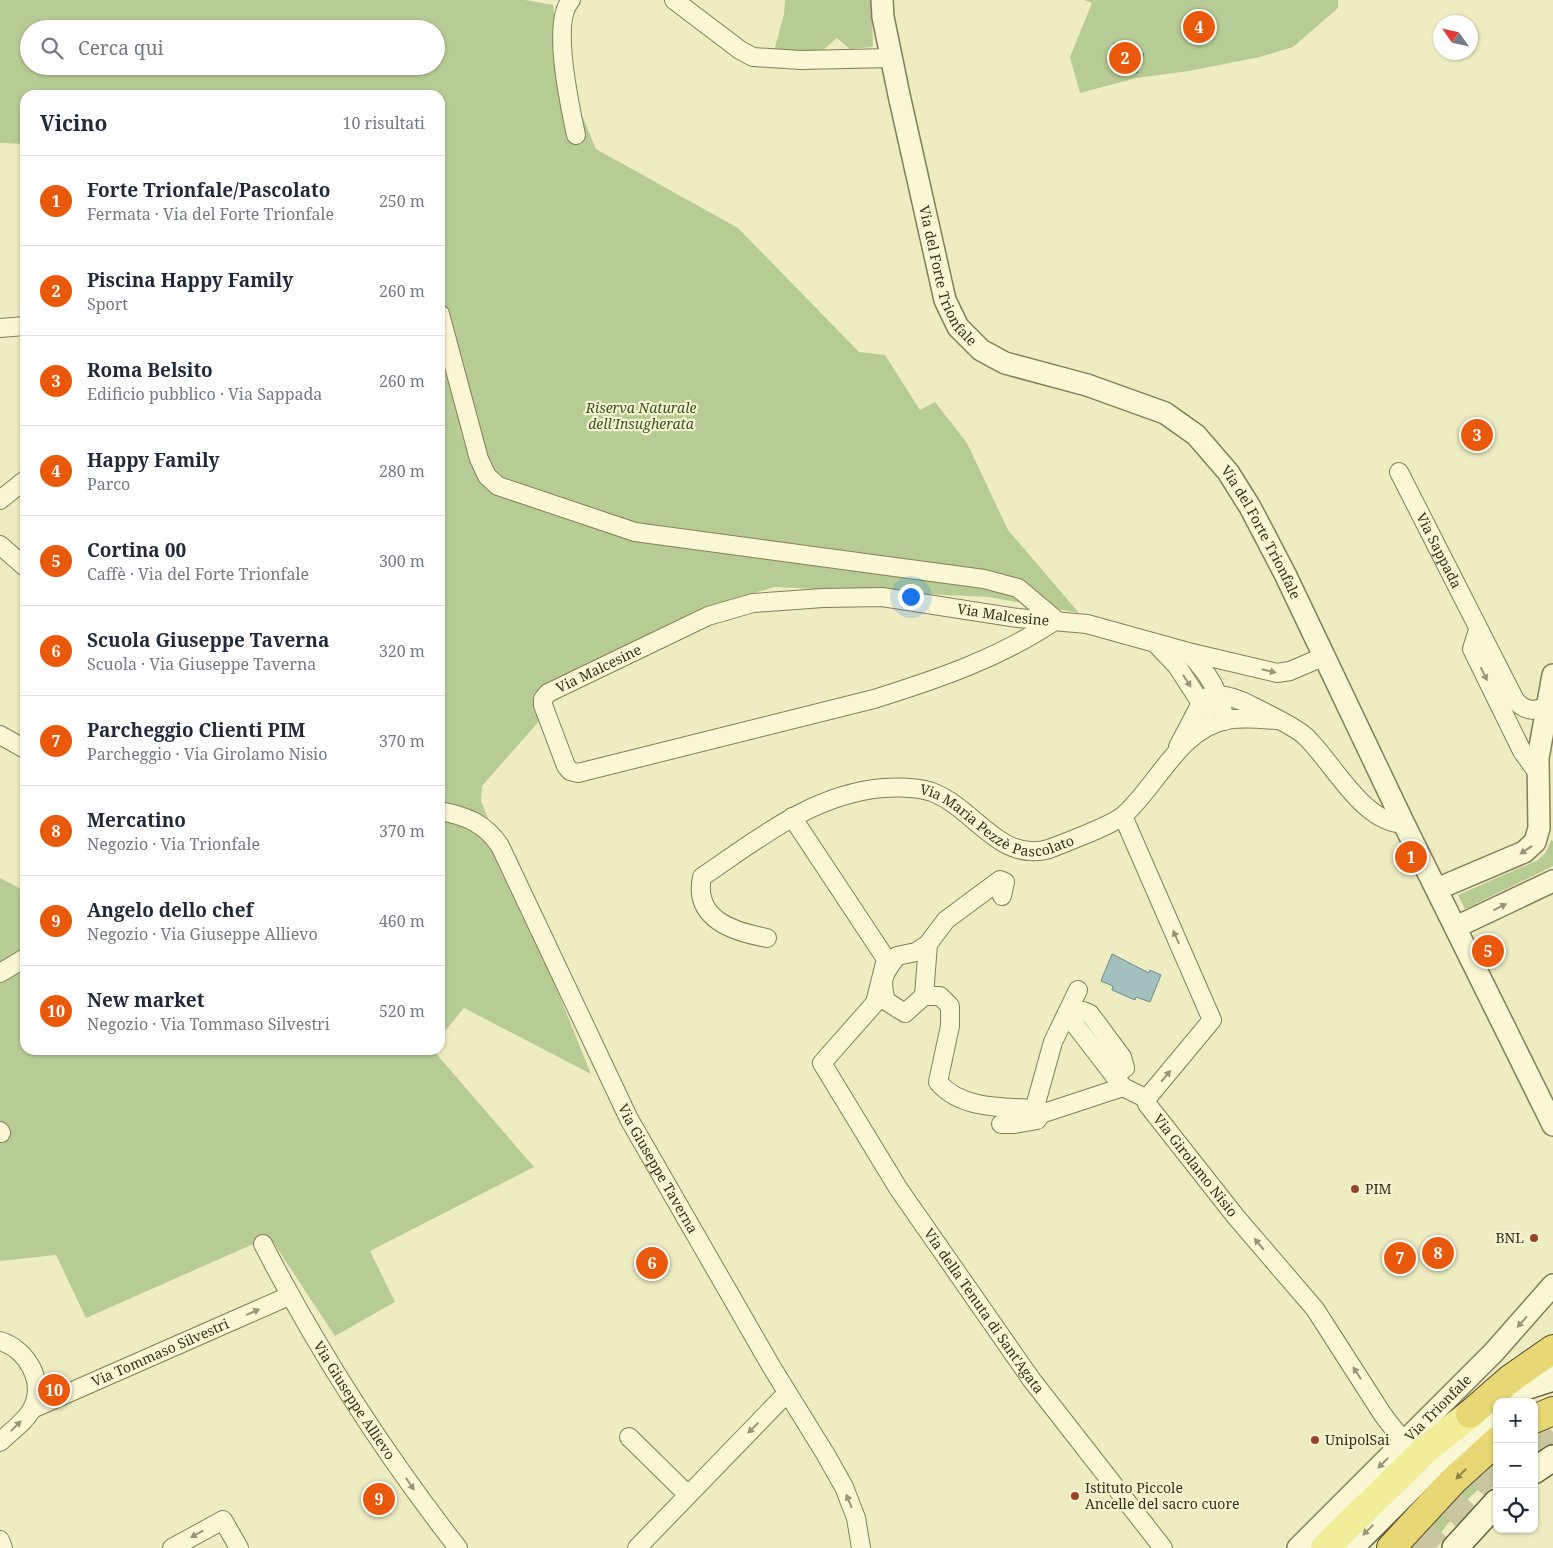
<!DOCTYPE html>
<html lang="it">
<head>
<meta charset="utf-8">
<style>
	:root { --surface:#fff; --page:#f6f6f7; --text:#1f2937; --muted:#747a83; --line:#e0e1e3; --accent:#ea580c }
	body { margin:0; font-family:"Noto Serif",serif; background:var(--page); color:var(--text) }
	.controls { position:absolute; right:15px; bottom:15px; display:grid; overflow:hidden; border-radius:10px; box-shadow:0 1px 4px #0004 }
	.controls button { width:45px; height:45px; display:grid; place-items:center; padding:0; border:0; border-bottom:1px solid var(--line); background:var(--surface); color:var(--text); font:25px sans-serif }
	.compass { position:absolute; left:1433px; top:15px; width:45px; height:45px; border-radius:50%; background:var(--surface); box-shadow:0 1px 4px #0004; rotate:304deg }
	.you { position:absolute; left:910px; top:596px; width:18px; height:18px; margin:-12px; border:4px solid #fff; border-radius:50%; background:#1a73e8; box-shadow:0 0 0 8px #1a73e833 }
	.badge { display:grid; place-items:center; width:32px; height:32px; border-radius:50%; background:var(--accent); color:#fff; font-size:16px; font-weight:700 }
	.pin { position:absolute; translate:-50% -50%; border:2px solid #fff; box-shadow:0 1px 5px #0006 }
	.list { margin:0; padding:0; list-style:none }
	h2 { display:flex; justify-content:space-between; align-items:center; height:65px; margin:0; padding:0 20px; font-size:21px }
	h2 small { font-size:16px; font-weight:400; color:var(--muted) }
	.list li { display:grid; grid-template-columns:32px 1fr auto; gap:15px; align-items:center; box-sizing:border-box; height:90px; padding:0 20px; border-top:1px solid var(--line) }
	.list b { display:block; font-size:19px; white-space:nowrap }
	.list p { margin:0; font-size:16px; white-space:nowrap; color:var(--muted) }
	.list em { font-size:16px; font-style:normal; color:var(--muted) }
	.icon { flex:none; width:28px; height:28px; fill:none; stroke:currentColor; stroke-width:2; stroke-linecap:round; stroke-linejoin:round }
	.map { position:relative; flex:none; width:1553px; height:1548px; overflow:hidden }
	.search { position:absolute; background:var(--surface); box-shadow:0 1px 4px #0004; left:20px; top:20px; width:425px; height:55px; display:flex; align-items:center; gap:12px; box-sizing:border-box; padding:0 18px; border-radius:28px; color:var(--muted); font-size:19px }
	.panel { position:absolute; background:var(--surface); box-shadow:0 1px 4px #0004; left:20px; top:90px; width:425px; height:965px; border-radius:15px }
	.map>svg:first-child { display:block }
</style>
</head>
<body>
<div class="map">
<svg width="1553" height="1548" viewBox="0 0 1553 1548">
	<rect width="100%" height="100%" fill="#eeecc1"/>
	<path fill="#b7cc95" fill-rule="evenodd" d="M 0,0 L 525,0 L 553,5 L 560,62 L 596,149 L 738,228 L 859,352 L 885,355 L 920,410 L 935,402 L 967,443 L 1008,530 L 1079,613 L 989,597 L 775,587 L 701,608 L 545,686 L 541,719 L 482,786 L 481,801 L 591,1074 L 464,1008 L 440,1037 L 440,95 L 25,95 L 25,144 L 0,143 ZM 29,29 L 436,29 L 436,66 L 29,66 Z
		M 785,0 L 871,0 L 873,47 L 850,49 L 837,38 L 822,51 L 774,51 L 784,14 Z
		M 1084,0 L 1338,0 L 1338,8 L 1293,47 L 1260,57 L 1189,71 L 1136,78 L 1080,93 L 1070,57 L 1092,3 Z
		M 1551,840 L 1553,841 L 1553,866 L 1465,909 L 1458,895 L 1538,860 L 1546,852 Z
		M 0,878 L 25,891 L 25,1050 L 433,1050 L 534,1167 L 370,1251 L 395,1302 L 335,1336 L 271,1239 L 251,1245 L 86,1318 L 56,1255 L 0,1261 Z
		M 1497,1450 L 1497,1471 L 1464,1503 L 1429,1548 L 1399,1548 Z"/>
	<path fill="#a4c0bf" stroke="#6b8e8e" d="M 1114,43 L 1144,54 L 1137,73 L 1107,62 Z
		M 1112,954 L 1149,973 L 1150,970 L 1161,975 L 1150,1002 L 1136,997 L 1135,1000 L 1112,990 L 1113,986 L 1101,981 Z"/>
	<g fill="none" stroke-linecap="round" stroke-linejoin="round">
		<path stroke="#c9c6a0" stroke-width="28" stroke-dasharray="28 14" stroke-linecap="butt" d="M 1534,1451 L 1553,1432
			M 1417,1548 L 1497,1461"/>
		<g stroke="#877d59" stroke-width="20">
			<g id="minor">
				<path d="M 571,0 C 551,21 570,107 576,135"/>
				<path d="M 674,0 L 740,50 L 753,57 L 801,60 L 892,58"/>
				<path d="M 440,314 L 479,459 L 487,476 L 498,486 L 635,532 L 984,579 L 1018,588 L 1056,620"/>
				<path d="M 0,328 L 25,326"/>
				<path id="s1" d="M 1399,472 L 1515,700 C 1524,711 1537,713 1548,704"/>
				<path d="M 0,500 L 25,480"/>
				<path d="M 0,545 L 25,567"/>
				<path id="s2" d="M 1056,620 C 1000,658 938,679 874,699 L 578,773 L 570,771 L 566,766 L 543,705 L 543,699 L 548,693 L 708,616 L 753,603 L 823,598 L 882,597 L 1018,618 L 1087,624 L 1188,652 L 1277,673 L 1290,671 L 1325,656"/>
				<path d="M 1478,630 L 1472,649 L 1522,751 L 1537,772"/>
				<path d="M 1156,644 L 1177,666 L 1206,711"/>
				<path d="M 1188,652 C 1208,673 1220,691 1225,721"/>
				<path d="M 0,735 L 25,749"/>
				<path d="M 1178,747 L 1201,703 L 1207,697 C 1222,692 1239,699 1252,706 C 1266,713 1294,726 1305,736 C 1333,762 1362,823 1404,824"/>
				<path id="s3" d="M 440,811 C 466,816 485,823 500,846 L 629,1119 L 771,1366 L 826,1455 L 844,1487 L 856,1518 L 861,1548"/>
				<path id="s4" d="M 1123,816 L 1212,1020 L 1148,1097 L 1147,1104 L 1236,1217 L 1315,1309 L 1383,1415 L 1404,1442"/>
				<path id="s5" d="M 792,817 L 886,959 L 875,1003 L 822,1063 L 898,1188 L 1031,1379 L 1163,1548"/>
				<path d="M 1002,896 L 1005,882 L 1000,880 L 946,920 L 928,944 L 916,952 L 897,956 C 883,974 880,979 886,1001 L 905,1013 L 924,996 L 940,996 L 950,1006 L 950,1026 L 938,1082 C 961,1110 1005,1107 1037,1109"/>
				<path id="s6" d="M 767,938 C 735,932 693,920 702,877 C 758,839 813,794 883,788 C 899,787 917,787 932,792 C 976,809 999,863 1049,849 C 1066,842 1114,825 1125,814 C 1158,784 1180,729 1227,720 C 1244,717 1260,719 1277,720"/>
				<path d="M 0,973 L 25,958"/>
				<path d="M 1078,990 L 1053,1042 L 1036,1103 L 1041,1114 L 1123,1087 L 1147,1099"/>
				<path d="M 924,996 L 928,944"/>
				<path d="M 1114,1076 L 1125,1068 L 1122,1057 L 1090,1014 L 1083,1011 L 1076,1015 L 1074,1020 L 1076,1026 L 1123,1087"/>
				<path d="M 1001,1124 L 1015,1124 L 1037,1120 L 1041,1114"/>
				<path d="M 0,1131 L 1,1133"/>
				<path id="s7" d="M 263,1244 C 318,1351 384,1453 458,1548"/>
				<path d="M 0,1341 C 27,1349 46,1382 32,1409 C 26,1421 10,1432 0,1442"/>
				<path id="s8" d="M 32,1409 L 289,1296"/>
				<path d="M 629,1437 L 688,1495"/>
				<path d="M 0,1540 L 3,1548"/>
				<path d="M 172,1548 L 223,1520 L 239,1548"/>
				<path d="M 637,1548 L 787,1393"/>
			</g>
		</g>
		<g stroke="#877d59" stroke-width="24">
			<g id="tertiary">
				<path id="s9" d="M 882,0 L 883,17 L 899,95 L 945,300 L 958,327 L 981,350 L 1005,363 L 1087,385 L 1165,413 L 1196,435 L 1228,472 L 1250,507 L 1285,574 L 1404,824 L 1553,1125"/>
				<path d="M 1437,889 L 1524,852 L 1535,842 L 1539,828 L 1538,758 L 1553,675"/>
				<path d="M 1456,927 L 1553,881"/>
				<path id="s10" d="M 1298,1548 L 1494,1352 L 1553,1285"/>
			</g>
		</g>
		<g stroke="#695e3c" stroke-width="28">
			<path id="secondary" d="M 1489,1405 L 1522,1388 L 1553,1378
				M 1534,1471 L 1553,1458
				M 1350,1548 L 1442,1456 L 1465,1438 L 1497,1418
				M 1455,1548 L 1497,1502"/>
		</g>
		<g stroke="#554a2d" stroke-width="30">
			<path id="primary" d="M 1325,1548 L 1425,1450 L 1470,1414"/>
		</g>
		<g stroke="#554a2d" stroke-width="30">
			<path id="trunk" d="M 1470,1414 L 1510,1379 L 1553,1349
				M 1534,1419 L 1553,1411
				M 1391,1548 L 1453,1481 L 1497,1441"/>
		</g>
		<use href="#minor" stroke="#f9f7d4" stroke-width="18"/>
		<use href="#tertiary" stroke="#f9f7d4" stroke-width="21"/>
		<use href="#secondary" stroke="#f9f7d4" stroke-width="25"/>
		<use href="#primary" stroke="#f1ed99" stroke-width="28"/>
		<use href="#trunk" stroke="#e7d875" stroke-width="28"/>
	</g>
	<defs><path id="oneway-solid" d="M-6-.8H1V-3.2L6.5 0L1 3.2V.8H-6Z" transform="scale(1.25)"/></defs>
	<g fill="#989478">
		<use href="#oneway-solid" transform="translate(1269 671) rotate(13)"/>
		<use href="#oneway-solid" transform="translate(1484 674) rotate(64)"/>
		<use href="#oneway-solid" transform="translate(1187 681) rotate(57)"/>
		<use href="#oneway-solid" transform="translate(1526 850) rotate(146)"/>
		<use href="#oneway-solid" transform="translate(1500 907) rotate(-26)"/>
		<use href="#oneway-solid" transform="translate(1176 937) rotate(-114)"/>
		<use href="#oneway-solid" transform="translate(1166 1076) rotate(-50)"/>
		<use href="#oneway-solid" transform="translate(1259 1244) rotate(-130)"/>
		<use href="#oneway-solid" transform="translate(253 1312) rotate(-24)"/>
		<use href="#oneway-solid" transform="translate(1522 1322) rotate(132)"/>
		<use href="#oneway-solid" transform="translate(1357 1373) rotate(-123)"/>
		<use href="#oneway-solid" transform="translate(16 1426) rotate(-46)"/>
		<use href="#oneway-solid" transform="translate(753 1428) rotate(135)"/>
		<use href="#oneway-solid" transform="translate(1383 1463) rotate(135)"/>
		<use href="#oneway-solid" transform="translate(410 1484) rotate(56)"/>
		<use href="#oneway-solid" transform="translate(849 1501) rotate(-112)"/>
		<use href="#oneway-solid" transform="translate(1368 1530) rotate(135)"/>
		<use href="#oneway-solid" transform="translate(197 1534) rotate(151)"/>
	</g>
	<use fill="#8f8449" href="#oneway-solid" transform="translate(1461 1474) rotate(135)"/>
	<g fill="#964429" stroke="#f5f4d1" stroke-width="2">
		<circle cx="1355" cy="1189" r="5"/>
		<circle cx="1534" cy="1238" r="5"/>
		<circle cx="1315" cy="1440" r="5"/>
		<circle cx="1075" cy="1496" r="5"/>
	</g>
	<g text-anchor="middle" stroke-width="4.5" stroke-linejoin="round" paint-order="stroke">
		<g font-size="14" fill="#37301d" stroke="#f5f4d1">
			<text dy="5" stroke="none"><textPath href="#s9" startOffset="285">Via del Forte Trionfale</textPath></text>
			<text dy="5" stroke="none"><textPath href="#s9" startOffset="720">Via del Forte Trionfale</textPath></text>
			<text dy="5" stroke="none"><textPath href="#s1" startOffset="88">Via Sappada</textPath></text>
			<text dy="5" stroke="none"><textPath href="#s2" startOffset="1074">Via Malcesine</textPath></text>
			<text dy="5" stroke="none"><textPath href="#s2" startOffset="654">Via Malcesine</textPath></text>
			<text dy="5" stroke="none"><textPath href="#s6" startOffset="430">Via Maria Pezzè Pascolato</textPath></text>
			<text dy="5" stroke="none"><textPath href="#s4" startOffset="408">Via Girolamo Nisio</textPath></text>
			<text dy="5" stroke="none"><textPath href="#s3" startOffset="431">Via Giuseppe Taverna</textPath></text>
			<text dy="5" stroke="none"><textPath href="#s5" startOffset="592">Via della Tenuta di Sant'Agata</textPath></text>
			<text dy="5" stroke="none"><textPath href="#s8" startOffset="140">Via Tommaso Silvestri</textPath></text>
			<text dy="5" stroke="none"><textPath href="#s7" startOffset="181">Via Giuseppe Allievo</textPath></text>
			<text dy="5" stroke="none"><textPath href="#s10" startOffset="198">Via Trionfale</textPath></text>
		</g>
		<g font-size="14" font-style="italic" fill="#3b5324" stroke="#f5f4d1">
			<text x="641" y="413">Riserva Naturale<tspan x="641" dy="16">dell'Insugherata</tspan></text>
		</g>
		<g font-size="14" fill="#37301d" stroke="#f5f4d1" text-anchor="start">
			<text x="1365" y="1194">PIM</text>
			<text x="1524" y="1243" text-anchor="end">BNL</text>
			<text x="1325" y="1445">UnipolSai</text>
			<text x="1085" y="1493">Istituto Piccole<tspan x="1085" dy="16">Ancelle del sacro cuore</tspan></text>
		</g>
	</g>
</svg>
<div class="controls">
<button>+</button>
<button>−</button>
<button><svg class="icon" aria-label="locate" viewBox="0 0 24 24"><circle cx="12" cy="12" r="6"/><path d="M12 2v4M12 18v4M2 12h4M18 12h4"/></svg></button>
</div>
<svg class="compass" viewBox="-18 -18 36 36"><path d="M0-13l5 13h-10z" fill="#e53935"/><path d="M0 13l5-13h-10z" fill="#747a83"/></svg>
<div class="you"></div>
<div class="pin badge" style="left:1411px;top:857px">1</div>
<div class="pin badge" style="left:1125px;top:58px">2</div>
<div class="pin badge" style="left:1477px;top:435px">3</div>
<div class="pin badge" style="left:1199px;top:27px">4</div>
<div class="pin badge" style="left:1488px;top:951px">5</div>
<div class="pin badge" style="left:652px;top:1263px">6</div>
<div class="pin badge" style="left:1400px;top:1258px">7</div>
<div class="pin badge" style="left:1438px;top:1253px">8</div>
<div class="pin badge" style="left:379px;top:1499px">9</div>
<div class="pin badge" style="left:54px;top:1390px">10</div>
<div class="search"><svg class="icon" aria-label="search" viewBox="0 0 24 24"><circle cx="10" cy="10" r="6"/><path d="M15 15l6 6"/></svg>Cerca qui</div>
<section class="panel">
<h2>Vicino<small>10 risultati</small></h2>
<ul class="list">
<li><span class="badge">1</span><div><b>Forte Trionfale/Pascolato</b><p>Fermata · Via del Forte Trionfale</p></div><em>250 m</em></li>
<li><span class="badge">2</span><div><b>Piscina Happy Family</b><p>Sport</p></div><em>260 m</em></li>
<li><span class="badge">3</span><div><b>Roma Belsito</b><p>Edificio pubblico · Via Sappada</p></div><em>260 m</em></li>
<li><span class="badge">4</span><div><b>Happy Family</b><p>Parco</p></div><em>280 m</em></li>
<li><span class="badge">5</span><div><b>Cortina 00</b><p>Caffè · Via del Forte Trionfale</p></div><em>300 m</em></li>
<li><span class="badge">6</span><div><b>Scuola Giuseppe Taverna</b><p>Scuola · Via Giuseppe Taverna</p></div><em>320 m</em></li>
<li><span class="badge">7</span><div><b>Parcheggio Clienti PIM</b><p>Parcheggio · Via Girolamo Nisio</p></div><em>370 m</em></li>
<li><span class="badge">8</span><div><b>Mercatino</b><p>Negozio · Via Trionfale</p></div><em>370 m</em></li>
<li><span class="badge">9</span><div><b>Angelo dello chef</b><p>Negozio · Via Giuseppe Allievo</p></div><em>460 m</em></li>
<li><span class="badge">10</span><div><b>New market</b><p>Negozio · Via Tommaso Silvestri</p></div><em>520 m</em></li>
</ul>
</section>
</div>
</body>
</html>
